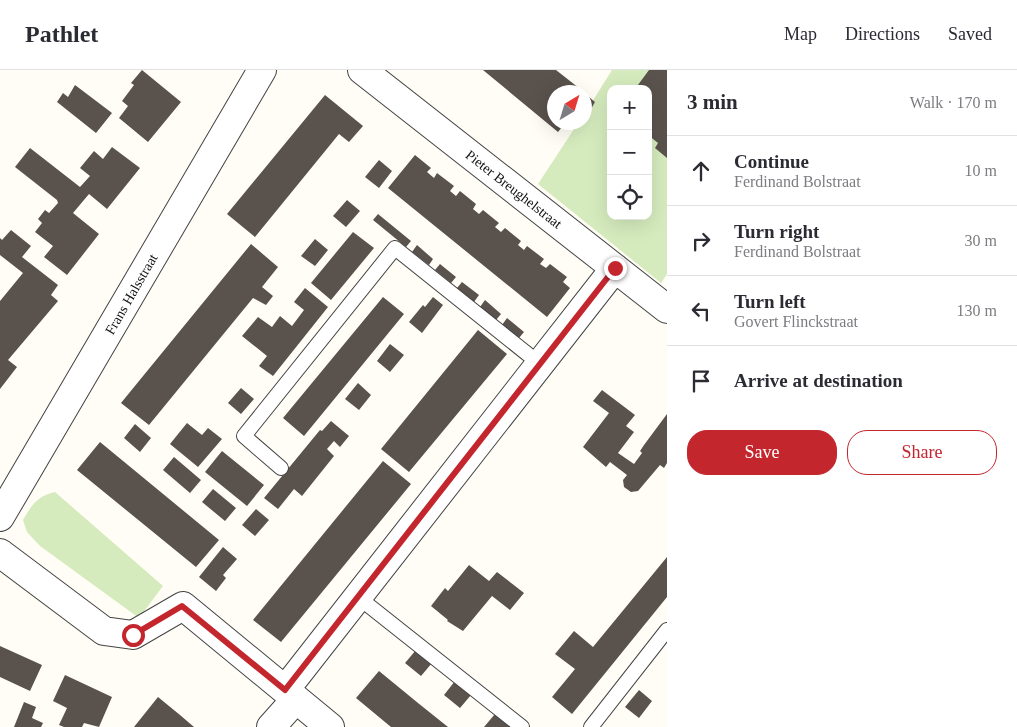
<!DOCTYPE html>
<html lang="en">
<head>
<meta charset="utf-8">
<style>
	:root { --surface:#fff; --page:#f7f7f7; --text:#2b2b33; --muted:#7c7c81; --line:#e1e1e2; --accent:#c4262e }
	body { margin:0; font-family:"Times New Roman",serif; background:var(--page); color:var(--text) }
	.controls { position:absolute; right:15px; top:15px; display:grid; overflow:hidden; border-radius:10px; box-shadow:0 5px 20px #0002 }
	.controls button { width:45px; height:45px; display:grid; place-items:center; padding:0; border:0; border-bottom:1px solid var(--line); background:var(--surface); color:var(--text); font:25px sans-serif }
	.compass { position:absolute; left:547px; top:15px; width:45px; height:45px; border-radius:50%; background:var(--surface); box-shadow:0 5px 20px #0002; rotate:38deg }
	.stop { position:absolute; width:15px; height:15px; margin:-11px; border:4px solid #c4262e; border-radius:50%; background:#fff }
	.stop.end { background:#c4262e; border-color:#fff; box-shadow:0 1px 5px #0008 }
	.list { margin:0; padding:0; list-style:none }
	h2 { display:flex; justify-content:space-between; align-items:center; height:65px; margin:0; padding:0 20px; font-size:21px }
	h2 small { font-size:16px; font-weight:400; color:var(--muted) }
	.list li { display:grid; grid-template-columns:32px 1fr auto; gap:15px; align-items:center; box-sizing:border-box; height:70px; padding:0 20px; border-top:1px solid var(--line) }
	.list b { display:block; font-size:19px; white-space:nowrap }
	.list p { margin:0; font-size:16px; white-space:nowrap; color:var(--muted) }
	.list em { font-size:16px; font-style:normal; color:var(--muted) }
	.actions { display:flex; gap:10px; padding:15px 20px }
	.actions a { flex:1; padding:11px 0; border:1px solid var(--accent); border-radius:20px; text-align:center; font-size:18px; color:var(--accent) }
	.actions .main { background:var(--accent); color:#fff }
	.icon { flex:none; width:28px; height:28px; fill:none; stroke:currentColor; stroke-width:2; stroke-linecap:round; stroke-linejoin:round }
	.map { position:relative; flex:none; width:667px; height:657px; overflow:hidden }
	header { display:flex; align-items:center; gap:30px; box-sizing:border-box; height:70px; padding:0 25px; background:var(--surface); border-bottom:1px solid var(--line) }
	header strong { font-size:24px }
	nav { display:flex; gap:28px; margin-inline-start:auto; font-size:18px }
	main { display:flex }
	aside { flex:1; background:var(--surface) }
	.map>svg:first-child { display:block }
</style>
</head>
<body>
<header>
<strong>Pathlet</strong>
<nav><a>Map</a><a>Directions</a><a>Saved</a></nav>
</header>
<main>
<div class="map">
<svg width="667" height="657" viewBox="0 0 667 657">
	<rect width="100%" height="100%" fill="#fffdf5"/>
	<path fill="#d5ebbd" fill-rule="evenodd" d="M 612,0 L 667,0 L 667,204 L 661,213 L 538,114 L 578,53 L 584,52 L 585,43 ZM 611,19 L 648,19 L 648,146 L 611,146 Z
		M 55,422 L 163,516 L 139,548 L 40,476 L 27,462 L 23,450 C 32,434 38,426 55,422 Z"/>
	<path fill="#5a524d" d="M 142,0 L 181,32 L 148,72 L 119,48 L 128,36 L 122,31 L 134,15 L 131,13 Z
		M 483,0 L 556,0 L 584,22 L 554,22 L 554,52 L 566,52 L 558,62 Z
		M 649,0 L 667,0 L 667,88 L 655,78 L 658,73 L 648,65 L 648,19 L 635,19 Z
		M 75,15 L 112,43 L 96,63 L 57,32 L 63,23 L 68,27 Z
		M 584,23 L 595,32 L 584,51 Z
		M 325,25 L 363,56 L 349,72 L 339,64 L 255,167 L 227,144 Z
		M 112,77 L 140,98 L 107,139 L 89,124 L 73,143 L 99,164 L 67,205 L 44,187 L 53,176 L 35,162 L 42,153 L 38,149 L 45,140 L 49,143 L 58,133 L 57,130 L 15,97 L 30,78 L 80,117 L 90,106 L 80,98 L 94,81 L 103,89 Z
		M 415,85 L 431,98 L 427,102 L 434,108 L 437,103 L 454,116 L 450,121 L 456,126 L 460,121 L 476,134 L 473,139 L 479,144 L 483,140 L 499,153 L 495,157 L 501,162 L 505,158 L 521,171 L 518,175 L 524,180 L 527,176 L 544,189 L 540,194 L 546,198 L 550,194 L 567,207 L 563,212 L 570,218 L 547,247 L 388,118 Z
		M 379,90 L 392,101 L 379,118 L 365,107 Z
		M 347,130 L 360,141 L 346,157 L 333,146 Z
		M 378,144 L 411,171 L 406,177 L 373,150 Z
		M 11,160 L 31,176 L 22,187 L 58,215 L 51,225 L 58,231 L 8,290 L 17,297 L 0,319 L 0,231 L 23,203 L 0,185 L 0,168 L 2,170 Z
		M 353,162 L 374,178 L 331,230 L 311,213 Z
		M 315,169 L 328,180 L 315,196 L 301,186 Z
		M 251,174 L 278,197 L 262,217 L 273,226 L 266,235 L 253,228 L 149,355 L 121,333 Z
		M 417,175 L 433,189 L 429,195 L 412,182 Z
		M 440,194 L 456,207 L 451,213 L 435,200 Z
		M 462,212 L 479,225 L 474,232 L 457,218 Z
		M 305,218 L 328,237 L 273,306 L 259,296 L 267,286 L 242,266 L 258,247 L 272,257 L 280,246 L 292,256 L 304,240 L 294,232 Z
		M 383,227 L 404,244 L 304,366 L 283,348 Z
		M 433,227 L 443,235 L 422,263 L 409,252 L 423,235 L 425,237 Z
		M 485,230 L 501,244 L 496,250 L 480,237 Z
		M 507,248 L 524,262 L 519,268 L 502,255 Z
		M 478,260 L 507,284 L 409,402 L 381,379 Z
		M 390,274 L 404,285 L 390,302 L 377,291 Z
		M 358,313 L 371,325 L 359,340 L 345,329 Z
		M 241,318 L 254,329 L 241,344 L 228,333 Z
		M 602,320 L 635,345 L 626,356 L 634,362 L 618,383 L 634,394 L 642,383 L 640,381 L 644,375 L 667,344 L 667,393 L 664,398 L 660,395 L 638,421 L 631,422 L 624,417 L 623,410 L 627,405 L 610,392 L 606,397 L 583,377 L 609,343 L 593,331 Z
		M 331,351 L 349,366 L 340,377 L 334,371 L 327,379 L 334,386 L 302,426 L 294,419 L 278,439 L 264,428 L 320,360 L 322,361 Z
		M 187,353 L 202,365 L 208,358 L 222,369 L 198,397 L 170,374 Z
		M 135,354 L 151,368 L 140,382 L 124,368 Z
		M 100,372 L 219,470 L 196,497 L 77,400 Z
		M 222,381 L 264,415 L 247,436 L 205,402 Z
		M 174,387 L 201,410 L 190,423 L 163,400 Z
		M 383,391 L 411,414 L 281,572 L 253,550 Z
		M 213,419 L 236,438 L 225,451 L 202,432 Z
		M 256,439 L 269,450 L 255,466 L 242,455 Z
		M 223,477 L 237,489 L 223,505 L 226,508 L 216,521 L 199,507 Z
		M 667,487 L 667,527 L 572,644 L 552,627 L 575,599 L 555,584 L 574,561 L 593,577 Z
		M 469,495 L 489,511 L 497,502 L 524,523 L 510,540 L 492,526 L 463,561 L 447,551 L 448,550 L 431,536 L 445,518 L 448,521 Z
		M 0,576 L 42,595 L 30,621 L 0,607 Z
		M 416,580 L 432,593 L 421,606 L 405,593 Z
		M 379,601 L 418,633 L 448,657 L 391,657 L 356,628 Z
		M 65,605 L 112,627 L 99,657 L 84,653 L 82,657 L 64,657 L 59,655 L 67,638 L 53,631 Z
		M 455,611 L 471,625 L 460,638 L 444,625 Z
		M 639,620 L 652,631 L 639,648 L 625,637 Z
		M 158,627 L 180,645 L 194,657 L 134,657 Z
		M 24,632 L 36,637 L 32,648 L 43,653 L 41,657 L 14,657 Z
		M 495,644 L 511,657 L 484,657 Z"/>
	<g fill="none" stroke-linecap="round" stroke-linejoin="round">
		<g stroke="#444" stroke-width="16">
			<path id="service" d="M 281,398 L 244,366 L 395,178 L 540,294
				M 358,527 L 522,657
				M 591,657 L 667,560"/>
		</g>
		<g stroke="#444" stroke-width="30">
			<path id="minor" d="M 362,0 L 667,239
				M 0,447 L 262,0
				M 0,483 L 104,561 L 133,565 L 183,536 L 330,657
				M 285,620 L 615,198
				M 271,657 L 296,629"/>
		</g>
		<use href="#service" stroke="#fff" stroke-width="14"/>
		<use href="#minor" stroke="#fff" stroke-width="28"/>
	</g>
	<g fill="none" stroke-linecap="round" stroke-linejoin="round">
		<path stroke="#c4262e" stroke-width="6" d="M 133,565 L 182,536 L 285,620 L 615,198"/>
	</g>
	<g text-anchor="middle" stroke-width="5" stroke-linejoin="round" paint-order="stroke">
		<g font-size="14" fill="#111" stroke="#fff">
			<text transform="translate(514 119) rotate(38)" y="5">Pieter Breughelstraat</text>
			<text transform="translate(131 224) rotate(-60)" y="5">Frans Halsstraat</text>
		</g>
	</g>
</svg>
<div class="controls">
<button>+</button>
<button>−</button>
<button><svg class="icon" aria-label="locate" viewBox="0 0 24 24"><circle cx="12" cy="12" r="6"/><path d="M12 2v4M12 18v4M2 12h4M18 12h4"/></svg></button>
</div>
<svg class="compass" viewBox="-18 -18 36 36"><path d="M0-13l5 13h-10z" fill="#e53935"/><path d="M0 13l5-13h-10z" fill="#7c7c81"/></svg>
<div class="stop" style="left:133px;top:565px"></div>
<div class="stop end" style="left:615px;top:198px"></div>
</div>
<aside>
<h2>3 min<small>Walk · 170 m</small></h2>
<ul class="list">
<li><svg class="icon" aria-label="ahead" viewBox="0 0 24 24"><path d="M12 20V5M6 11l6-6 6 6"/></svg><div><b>Continue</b><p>Ferdinand Bolstraat</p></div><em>10 m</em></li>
<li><svg class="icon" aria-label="right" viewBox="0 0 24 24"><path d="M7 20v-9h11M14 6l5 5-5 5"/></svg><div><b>Turn right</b><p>Ferdinand Bolstraat</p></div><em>30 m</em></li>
<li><svg class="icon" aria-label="left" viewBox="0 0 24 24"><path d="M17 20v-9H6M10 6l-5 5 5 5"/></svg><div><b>Turn left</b><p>Govert Flinckstraat</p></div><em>130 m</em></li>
<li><svg class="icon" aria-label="arrive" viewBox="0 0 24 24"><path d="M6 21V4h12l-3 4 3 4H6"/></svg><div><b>Arrive at destination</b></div></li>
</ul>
<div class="actions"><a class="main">Save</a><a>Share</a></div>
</aside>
</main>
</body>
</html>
